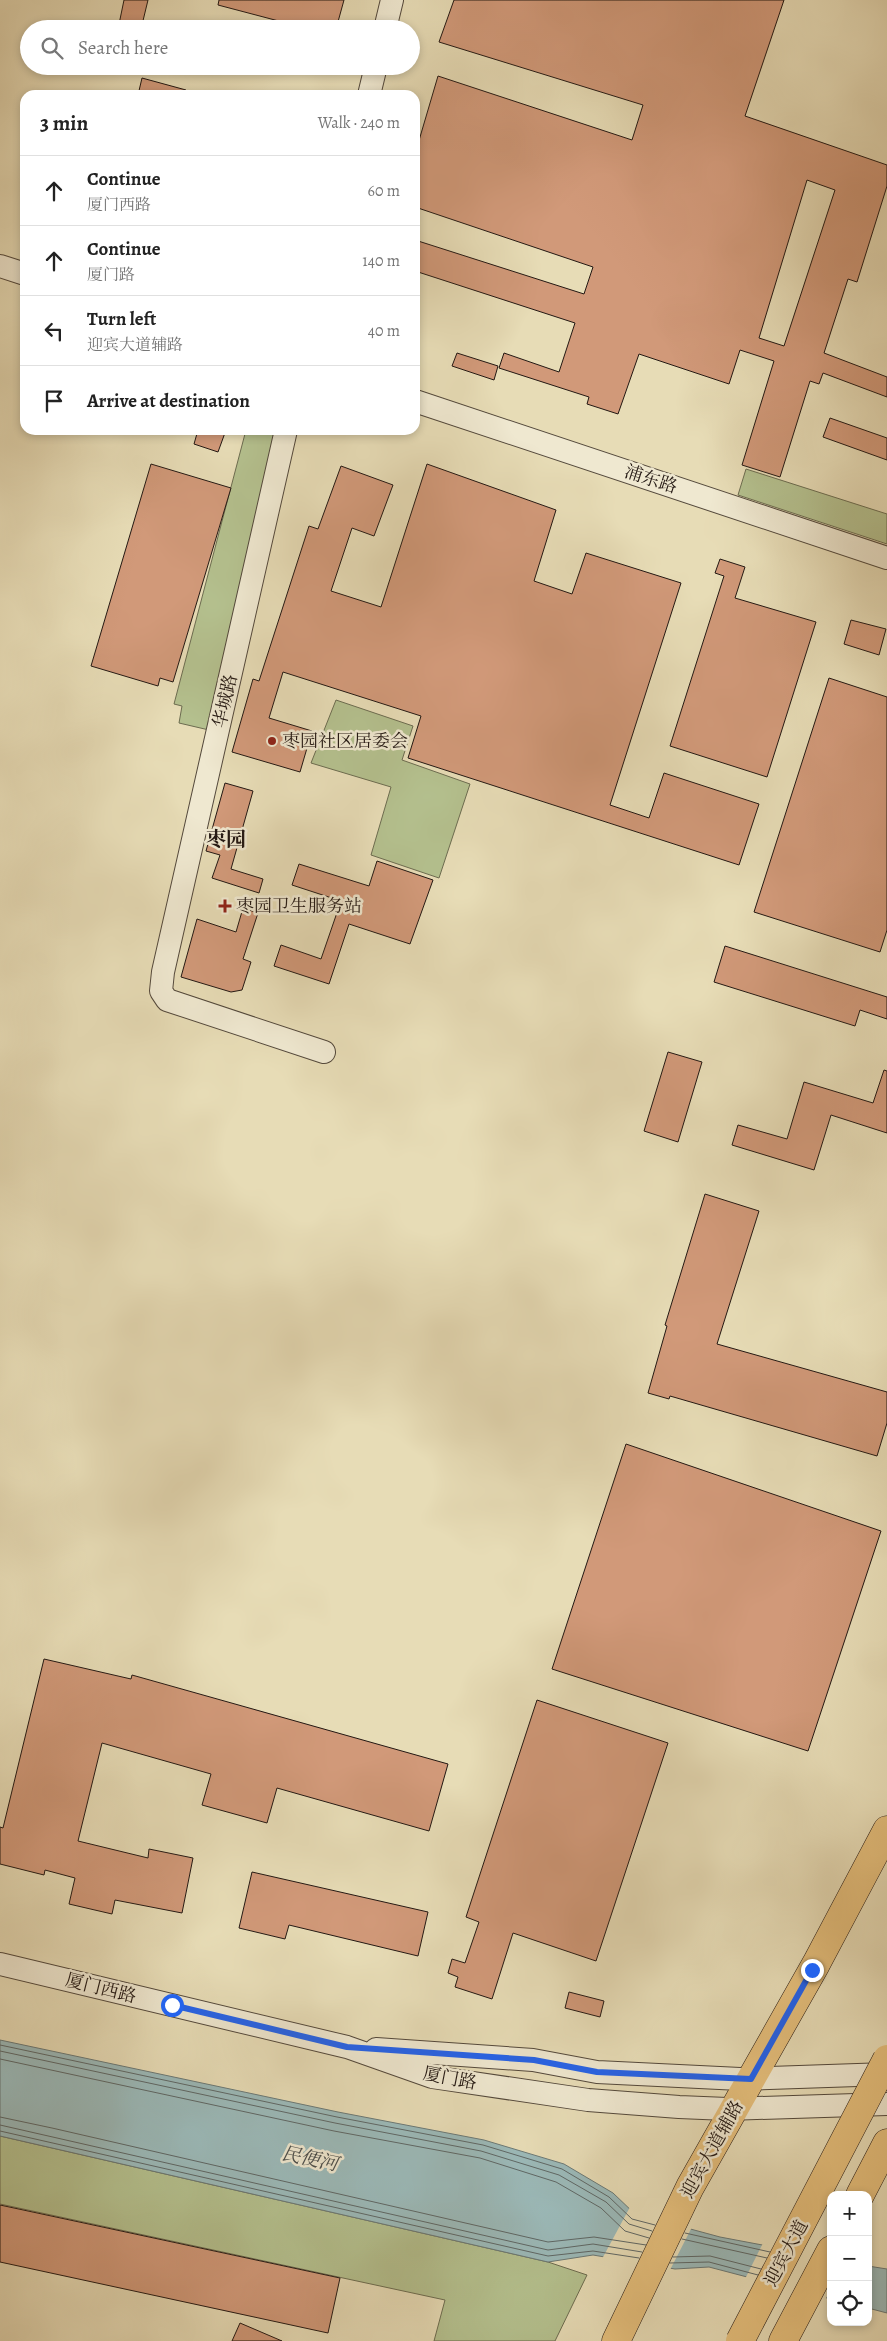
<!DOCTYPE html>
<html lang="en">
<head>
<meta charset="utf-8">
<style>
	:root { --surface:#fff; --page:#f6f6f6; --text:#222; --muted:#767676; --line:#e0e0e0 }
	body { margin:0; font-family:Alegreya,"Noto Serif SC",serif; background:var(--page); color:var(--text) }
	.controls { position:absolute; right:15px; bottom:15px; display:grid; overflow:hidden; border-radius:10px; box-shadow:0 2px 8px #0003 }
	.controls button { width:45px; height:45px; display:grid; place-items:center; padding:0; border:0; border-bottom:1px solid var(--line); background:var(--surface); color:var(--text); font:25px sans-serif }
	.stop { position:absolute; width:15px; height:15px; margin:-11px; border:4px solid #2563eb; border-radius:50%; background:#fff }
	.stop.end { background:#2563eb; border-color:#fff; box-shadow:0 1px 5px #0008 }
	.list { margin:0; padding:0; list-style:none }
	h2 { display:flex; justify-content:space-between; align-items:center; height:65px; margin:0; padding:0 20px; font-size:21px }
	h2 small { font-size:16px; font-weight:400; color:var(--muted) }
	.list li { display:grid; grid-template-columns:32px 1fr auto; gap:15px; align-items:center; box-sizing:border-box; height:70px; padding:0 20px; border-top:1px solid var(--line) }
	.list b { display:block; font-size:19px; white-space:nowrap }
	.list p { margin:0; font-size:16px; white-space:nowrap; color:var(--muted) }
	.list em { font-size:16px; font-style:normal; color:var(--muted) }
	.icon { flex:none; width:28px; height:28px; fill:none; stroke:currentColor; stroke-width:2; stroke-linecap:round; stroke-linejoin:round }
	.map { position:relative; flex:none; width:887px; height:2341px; overflow:hidden }
	.search { position:absolute; background:var(--surface); box-shadow:0 2px 8px #0003; left:20px; top:20px; width:400px; height:55px; display:flex; align-items:center; gap:12px; box-sizing:border-box; padding:0 18px; border-radius:28px; color:var(--muted); font-size:19px }
	.panel { position:absolute; background:var(--surface); box-shadow:0 2px 8px #0003; left:20px; top:90px; width:400px; height:345px; border-radius:15px }
	.map>svg:first-child { display:block }
</style>
</head>
<body>
<div class="map">
<svg width="887" height="2341" viewBox="0 0 887 2341">
	<rect width="100%" height="100%" fill="#e7dcb6"/>
	<filter id="stains"><feTurbulence type="fractalNoise" baseFrequency=".004" numOctaves="4"/><feColorMatrix values="0 0 0 0 .2 0 0 0 0 .09 0 0 0 0 .02 0 0 0 .5 -.17"/></filter>
	<radialGradient id="worn" r=".72"><stop offset=".6" stop-color="#630" stop-opacity="0"/><stop offset="1" stop-color="#630" stop-opacity=".3"/></radialGradient>
	<path fill="#b4c08e" stroke="#6c6c50" d="M 246,430 L 281,430 L 209,730 L 179,723 L 182,706 L 174,704 Z
		M 746,469 L 887,514 L 887,544 L 738,495 Z
		M 336,700 L 413,726 L 402,760 L 470,784 L 439,878 L 371,855 L 391,787 L 311,763 Z
		M 0,2136 L 548,2262 L 587,2275 L 555,2341 L 434,2341 L 445,2300 L 0,2204 Z"/>
	<path fill="#9bb9b8" stroke="#6b7976" d="M 0,2040 L 338,2112 L 484,2140 L 564,2164 L 613,2193 L 635,2214 L 720,2237 L 831,2258 L 831,2299 L 709,2267 L 675,2269 L 593,2255 L 548,2262 L 0,2136 Z
		M 868,2266 L 887,2269 L 887,2313 L 868,2308 Z"/>
	<path fill="#e7dcb6" d="M 630,2207 L 636,2212 L 692,2227 L 670,2270 L 602,2259 Z
		M 763,2243 L 831,2256 L 831,2288 L 825,2300 L 745,2279 Z"/>
	<g fill="none" stroke-linecap="round" stroke-linejoin="round">
		<path stroke="#5f6866" stroke-width="1" d="M 0,2045 L 337,2117 L 483,2145 L 562,2169 L 609,2197 L 632,2219 L 655,2225
			M 0,2051 L 335,2123 L 481,2151 L 559,2175 L 606,2202 L 629,2224 L 652,2231
			M 0,2059 L 334,2131 L 480,2158 L 556,2182 L 601,2208 L 625,2231 L 649,2238
			M 0,2117 L 52,2128 L 548,2242 L 594,2237 L 646,2245
			M 0,2125 L 548,2250 L 593,2244 L 642,2252
			M 0,2131 L 548,2256 L 593,2251 L 639,2258
			M 685,2233 L 770,2252
			M 682,2239 L 767,2258
			M 673,2257 L 710,2256 L 761,2269
			M 670,2263 L 709,2262 L 758,2275"/>
	</g>
	<path fill="#d19979" stroke="#231813" fill-rule="evenodd" d="M 124,0 L 148,0 L 141,29 L 118,29 Z
		M 219,0 L 344,0 L 336,29 L 309,29 L 218,5 Z
		M 454,0 L 784,0 L 745,116 L 887,165 L 887,186 L 857,282 L 848,279 L 824,353 L 887,377 L 887,397 L 823,373 L 819,384 L 810,381 L 780,477 L 742,465 L 774,361 L 740,350 L 729,384 L 639,354 L 618,414 L 587,404 L 589,397 L 499,368 L 504,353 L 559,372 L 575,323 L 415,271 L 415,240 L 584,294 L 593,267 L 415,207 L 415,154 L 438,76 L 632,140 L 643,105 L 439,42 ZM 807,180 L 835,190 L 784,346 L 759,338 Z
		M 142,78 L 186,90 L 185,95 L 138,95 Z
		M 457,353 L 498,366 L 494,380 L 452,366 Z
		M 830,418 L 887,438 L 887,460 L 823,437 Z
		M 198,430 L 226,430 L 218,452 L 194,444 Z
		M 151,464 L 231,488 L 173,682 L 160,678 L 158,686 L 91,666 Z
		M 427,464 L 556,510 L 534,581 L 572,594 L 586,553 L 681,583 L 610,805 L 649,818 L 664,773 L 759,804 L 739,865 L 408,758 L 421,716 L 283,672 L 269,718 L 312,731 L 300,772 L 232,752 L 253,679 L 259,681 L 309,526 L 318,529 L 341,466 L 393,485 L 374,536 L 352,528 L 331,591 L 381,607 Z
		M 720,559 L 745,567 L 735,598 L 816,622 L 767,777 L 670,746 L 724,576 L 715,573 Z
		M 851,620 L 886,629 L 879,655 L 844,644 Z
		M 829,678 L 887,697 L 887,930 L 880,952 L 754,912 Z
		M 225,783 L 253,791 L 231,869 L 263,879 L 259,893 L 212,878 L 220,855 L 206,851 Z
		M 377,861 L 433,880 L 410,944 L 349,924 L 329,984 L 274,966 L 281,945 L 321,959 L 341,901 L 292,885 L 299,864 L 369,886 Z
		M 243,908 L 258,913 L 243,959 L 251,962 L 242,990 L 231,992 L 181,977 L 197,919 L 236,932 Z
		M 725,946 L 887,997 L 887,1019 L 860,1010 L 855,1026 L 714,982 Z
		M 668,1052 L 702,1062 L 678,1142 L 644,1131 Z
		M 884,1070 L 887,1071 L 887,1133 L 831,1115 L 814,1170 L 732,1145 L 738,1125 L 787,1139 L 804,1082 L 873,1103 Z
		M 705,1194 L 759,1211 L 717,1344 L 887,1392 L 887,1423 L 877,1456 L 670,1396 L 669,1399 L 648,1393 L 667,1326 L 665,1325 Z
		M 626,1444 L 881,1531 L 808,1751 L 552,1669 Z
		M 44,1659 L 131,1679 L 132,1675 L 448,1764 L 429,1831 L 277,1788 L 267,1823 L 202,1805 L 211,1774 L 102,1743 L 78,1841 L 148,1858 L 149,1849 L 193,1858 L 182,1913 L 115,1900 L 112,1914 L 69,1904 L 75,1878 L 45,1870 L 44,1875 L 0,1864 L 0,1827 L 3,1828 Z
		M 537,1700 L 668,1743 L 596,1961 L 513,1933 L 492,1999 L 455,1987 L 458,1977 L 448,1973 L 452,1959 L 465,1963 L 479,1922 L 466,1917 Z
		M 252,1872 L 428,1912 L 418,1956 L 289,1925 L 285,1939 L 239,1928 Z
		M 569,1992 L 604,2001 L 600,2017 L 565,2008 Z
		M 0,2205 L 340,2278 L 328,2333 L 0,2262 Z
		M 240,2323 L 282,2341 L 232,2341 Z"/>
	<g fill="none" stroke-linecap="round" stroke-linejoin="round">
		<g stroke="#54493c" stroke-width="24">
			<path id="minor" d="M 385,29 L 392,0
				M 369,95 L 376,66
				M 0,266 L 25,274
				M 415,401 L 887,558
				M 286,430 L 163,972 L 161,991 L 167,1000 L 324,1052
				M 0,1964 L 347,2047 L 432,2077 L 588,2100 L 679,2107 L 727,2109 L 887,2104
				M 376,2049 L 533,2060 L 597,2072 L 740,2079 L 887,2074"/>
		</g>
		<g stroke="#231813" stroke-width="29">
			<path id="major" d="M 616,2341 L 690,2187 L 816,1964 L 887,1830"/>
		</g>
		<g stroke="#231813" stroke-width="29">
			<path id="highway" d="M 860,2195 L 887,2143
				M 783,2341 L 831,2250"/>
		</g>
		<use href="#minor" stroke="#efe8d0" stroke-width="22"/>
		<use href="#major" stroke="#e4be7b" stroke-width="28"/>
		<use href="#highway" stroke="#e4be7b" stroke-width="28"/>
		<g stroke="#231813" stroke-width="29" stroke-linecap="butt">
			<path id="highway-bridge" d="M 740,2341 L 887,2059"/>
		</g>
		<use href="#highway-bridge" stroke="#e4be7b" stroke-width="28"/>
	</g>
	<g fill="none" stroke-linecap="round" stroke-linejoin="round">
		<path stroke="#2563eb" stroke-width="6" d="M 172,2005 L 347,2047 L 534,2060 L 597,2072 L 751,2079 L 812,1970"/>
	</g>
	<g fill="#8f2418" stroke="#efe8d0" stroke-width="2">
		<circle cx="272" cy="741" r="5"/>
		<path d="M222.5 898.5h5v5h5v5h-5v5h-5v-5h-5v-5h5z"/>
	</g>
	<g text-anchor="middle" stroke-width="5" stroke-linejoin="round" paint-order="stroke">
		<g font-size="18" fill="#231813" stroke="#efe8d0">
			<text transform="translate(651 479) rotate(18)" y="6">浦东路</text>
			<text transform="translate(225 701) rotate(-77)" y="6">华城路</text>
			<text transform="translate(101 1988) rotate(14)" y="6">厦门西路</text>
			<text transform="translate(450 2078) rotate(11)" y="6">厦门路</text>
			<text transform="translate(712 2149) rotate(-61)" y="6">迎宾大道辅路</text>
			<text transform="translate(786 2253) rotate(-62)" y="6">迎宾大道</text>
		</g>
		<g font-size="18" fill="#231813" stroke="#efe8d0" text-anchor="start">
			<text x="282" y="747">枣园社区居委会</text>
			<text x="236" y="912">枣园卫生服务站</text>
		</g>
		<g font-size="19" font-style="italic" fill="#4d504d" stroke="#efe8d0">
			<text transform="translate(310 2158) rotate(12)" y="7">民便河</text>
		</g>
		<g font-size="20" font-weight="bold" fill="#231813" stroke="#efe8d0">
			<text x="226" y="846">枣园</text>
		</g>
	</g>
	<rect width="100%" height="100%" filter="url(#stains)"/>
	<rect width="100%" height="100%" fill="url(#worn)"/>
</svg>
<div class="controls">
<button>+</button>
<button>−</button>
<button><svg class="icon" aria-label="locate" viewBox="0 0 24 24"><circle cx="12" cy="12" r="6"/><path d="M12 2v4M12 18v4M2 12h4M18 12h4"/></svg></button>
</div>
<div class="stop" style="left:172px;top:2005px"></div>
<div class="stop end" style="left:812px;top:1970px"></div>
<div class="search"><svg class="icon" aria-label="search" viewBox="0 0 24 24"><circle cx="10" cy="10" r="6"/><path d="M15 15l6 6"/></svg>Search here</div>
<section class="panel">
<h2>3 min<small>Walk · 240 m</small></h2>
<ul class="list">
<li><svg class="icon" aria-label="ahead" viewBox="0 0 24 24"><path d="M12 20V5M6 11l6-6 6 6"/></svg><div><b>Continue</b><p>厦门西路</p></div><em>60 m</em></li>
<li><svg class="icon" aria-label="ahead" viewBox="0 0 24 24"><path d="M12 20V5M6 11l6-6 6 6"/></svg><div><b>Continue</b><p>厦门路</p></div><em>140 m</em></li>
<li><svg class="icon" aria-label="left" viewBox="0 0 24 24"><path d="M17 20v-9H6M10 6l-5 5 5 5"/></svg><div><b>Turn left</b><p>迎宾大道辅路</p></div><em>40 m</em></li>
<li><svg class="icon" aria-label="arrive" viewBox="0 0 24 24"><path d="M6 21V4h12l-3 4 3 4H6"/></svg><div><b>Arrive at destination</b></div></li>
</ul>
</section>
</div>
</body>
</html>
